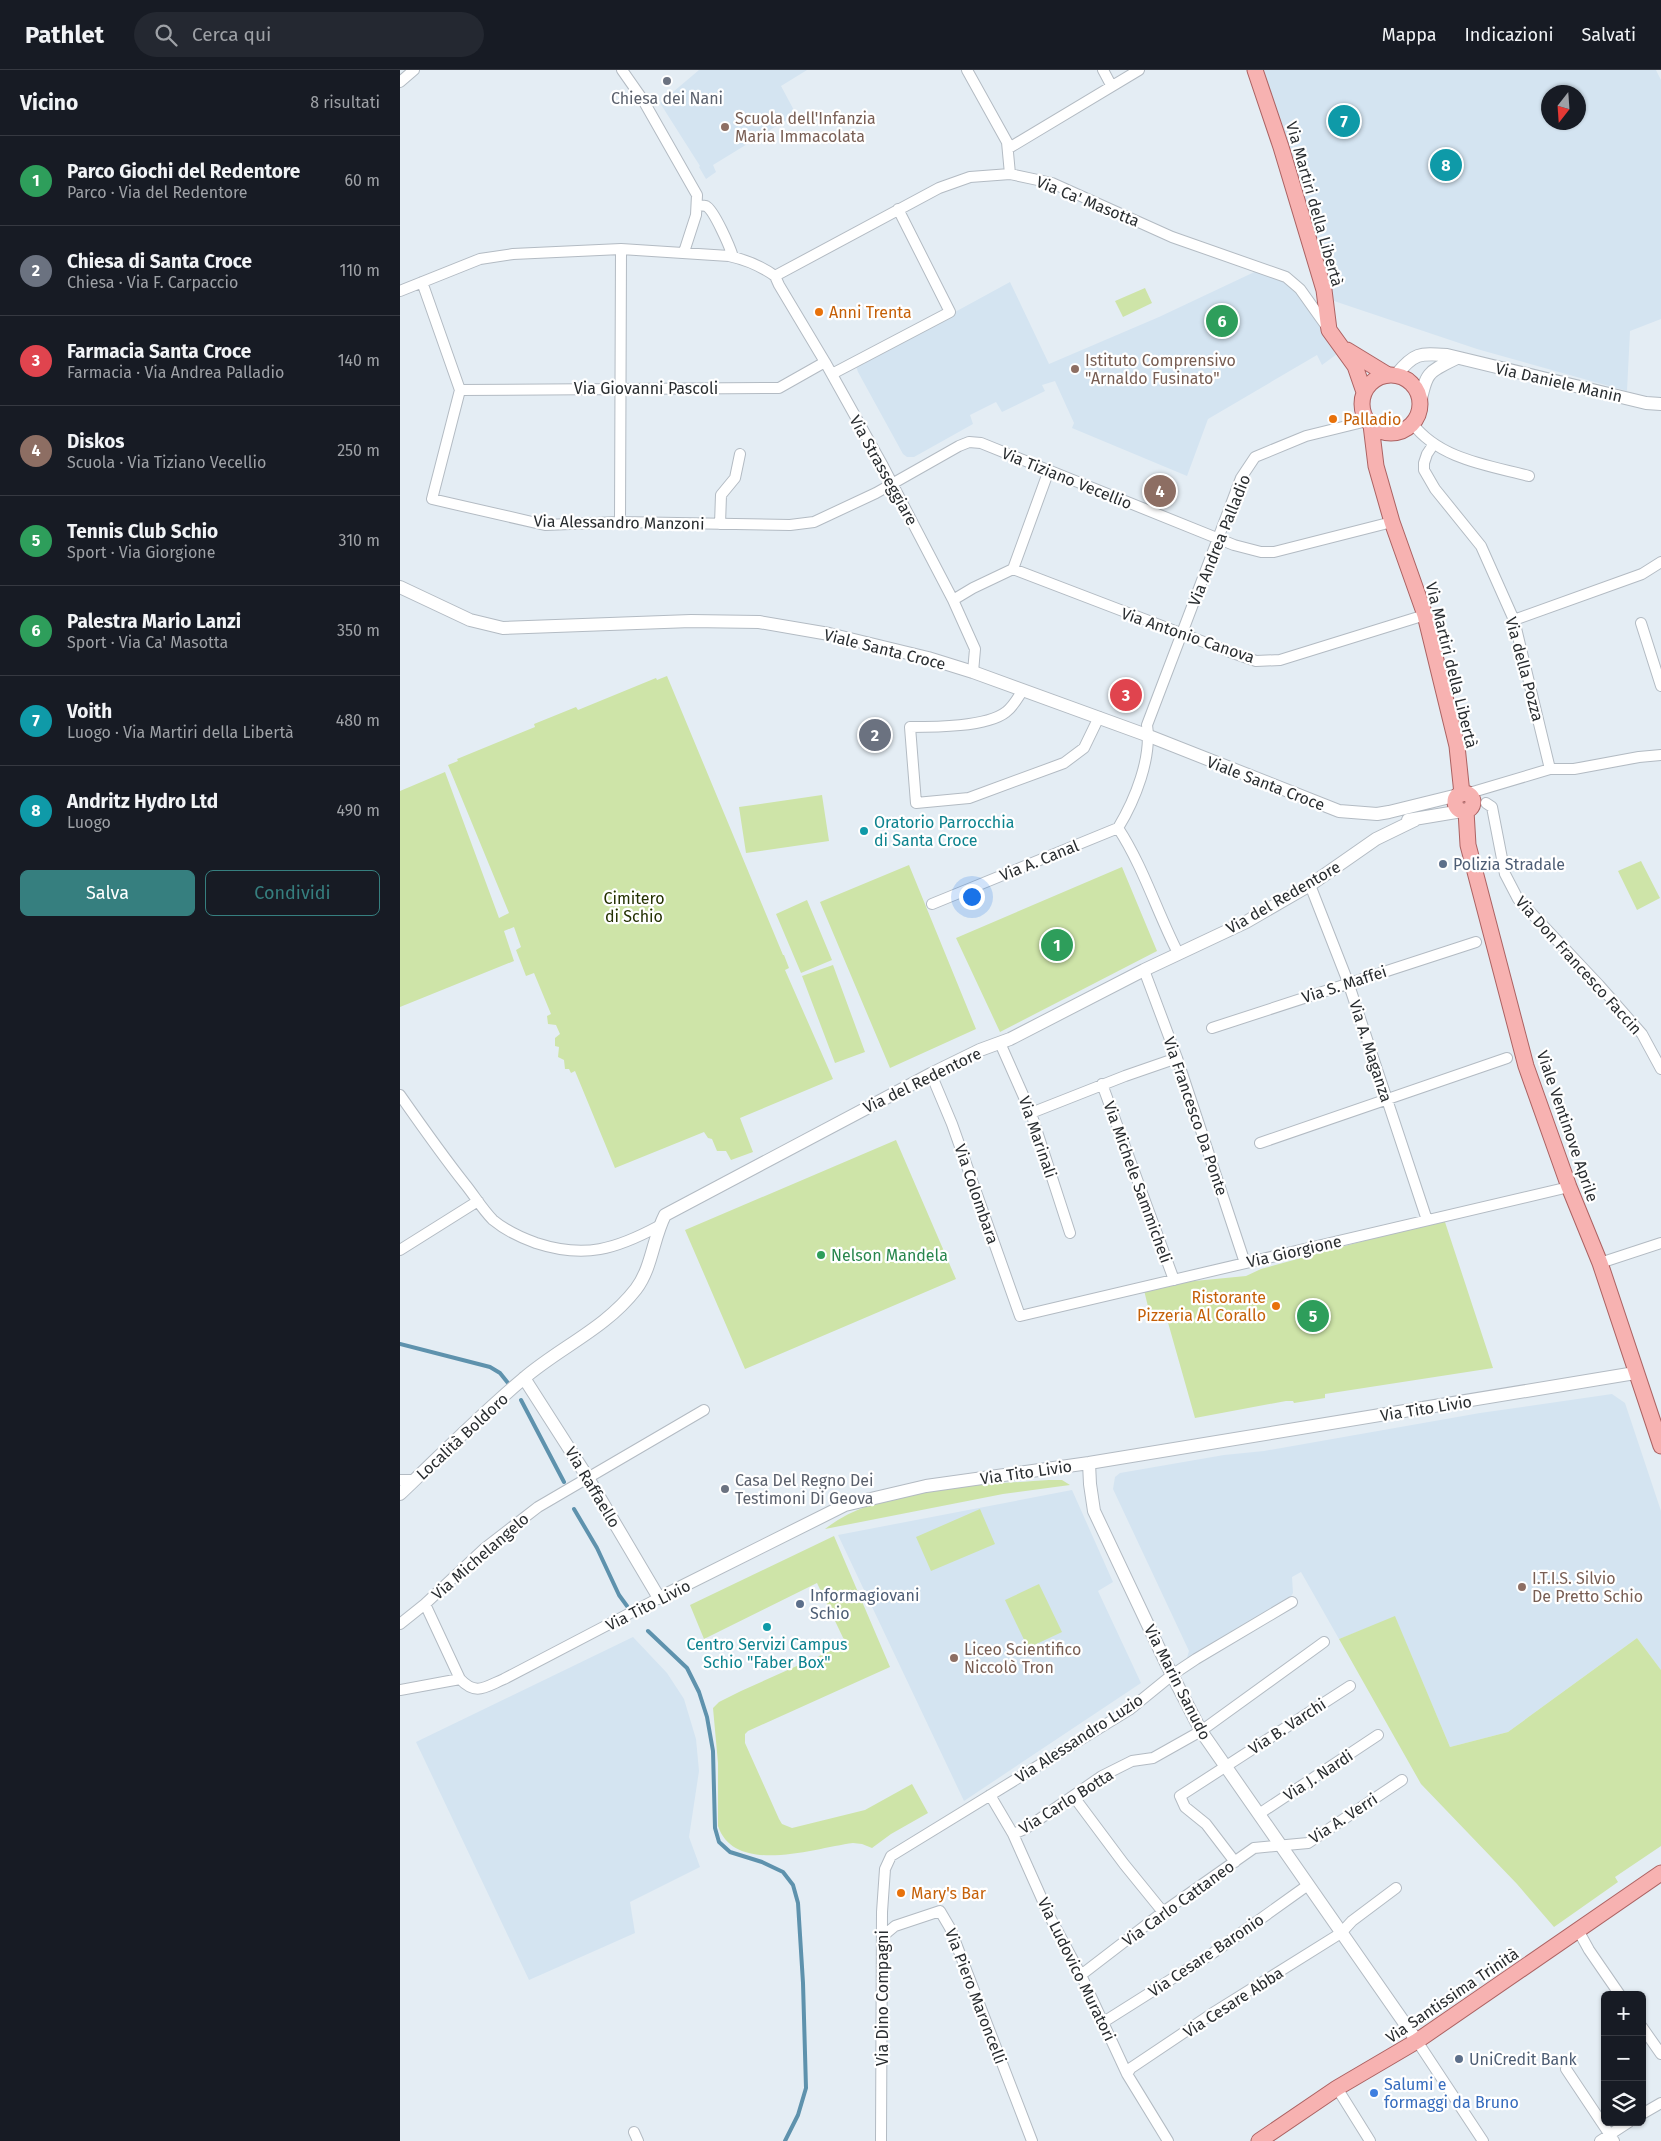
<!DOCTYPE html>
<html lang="it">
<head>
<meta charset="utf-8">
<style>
	:root { --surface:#171b24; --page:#242831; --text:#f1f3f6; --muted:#9ea1a6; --line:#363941; --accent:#367f7f }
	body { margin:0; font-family:"Fira Sans",sans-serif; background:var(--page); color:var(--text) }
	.controls { position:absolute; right:15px; bottom:15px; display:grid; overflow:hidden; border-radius:8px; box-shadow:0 1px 4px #0004 }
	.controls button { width:45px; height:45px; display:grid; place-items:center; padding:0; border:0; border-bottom:1px solid var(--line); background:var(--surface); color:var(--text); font:25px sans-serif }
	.compass { position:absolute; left:1141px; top:15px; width:45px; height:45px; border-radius:50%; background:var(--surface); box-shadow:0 1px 4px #0004; rotate:197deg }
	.you { position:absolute; left:571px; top:826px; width:18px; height:18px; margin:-12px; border:4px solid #fff; border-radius:50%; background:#1a73e8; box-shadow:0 0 0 8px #1a73e833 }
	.badge { display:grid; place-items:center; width:32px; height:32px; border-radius:50%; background:var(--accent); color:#fff; font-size:16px; font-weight:700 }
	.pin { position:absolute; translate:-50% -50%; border:2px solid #fff; box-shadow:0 1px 5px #0006 }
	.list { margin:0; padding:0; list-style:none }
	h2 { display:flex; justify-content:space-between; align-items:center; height:65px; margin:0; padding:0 20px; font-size:21px }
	h2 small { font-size:16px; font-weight:400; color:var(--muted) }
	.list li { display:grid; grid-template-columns:32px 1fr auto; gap:15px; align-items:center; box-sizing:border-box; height:90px; padding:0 20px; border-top:1px solid var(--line) }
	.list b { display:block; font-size:19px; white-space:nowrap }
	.list p { margin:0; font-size:16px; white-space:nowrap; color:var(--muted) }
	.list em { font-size:16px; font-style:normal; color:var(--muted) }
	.actions { display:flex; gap:10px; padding:15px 20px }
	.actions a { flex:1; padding:11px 0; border:1px solid var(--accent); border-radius:8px; text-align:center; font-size:18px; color:var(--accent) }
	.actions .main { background:var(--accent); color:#fff }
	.icon { flex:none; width:28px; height:28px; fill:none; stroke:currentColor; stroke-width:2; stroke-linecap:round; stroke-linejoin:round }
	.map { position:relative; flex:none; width:1261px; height:2071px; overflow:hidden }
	header { display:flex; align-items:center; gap:30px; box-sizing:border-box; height:70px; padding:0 25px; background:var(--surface); border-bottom:1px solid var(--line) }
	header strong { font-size:24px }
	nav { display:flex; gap:28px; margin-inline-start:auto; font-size:18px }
	.search { width:350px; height:45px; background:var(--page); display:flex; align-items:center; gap:12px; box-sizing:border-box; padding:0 18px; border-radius:28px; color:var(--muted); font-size:19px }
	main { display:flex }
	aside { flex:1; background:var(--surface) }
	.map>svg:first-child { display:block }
</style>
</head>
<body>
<header>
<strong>Pathlet</strong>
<div class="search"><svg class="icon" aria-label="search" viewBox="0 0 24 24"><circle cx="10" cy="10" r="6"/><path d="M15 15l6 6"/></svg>Cerca qui</div>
<nav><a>Mappa</a><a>Indicazioni</a><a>Salvati</a></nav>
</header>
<main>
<aside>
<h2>Vicino<small>8 risultati</small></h2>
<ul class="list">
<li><span class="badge" style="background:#2e9e5b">1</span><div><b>Parco Giochi del Redentore</b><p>Parco · Via del Redentore</p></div><em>60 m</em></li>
<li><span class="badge" style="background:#6b7280">2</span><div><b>Chiesa di Santa Croce</b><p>Chiesa · Via F. Carpaccio</p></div><em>110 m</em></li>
<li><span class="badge" style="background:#e0444e">3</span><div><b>Farmacia Santa Croce</b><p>Farmacia · Via Andrea Palladio</p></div><em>140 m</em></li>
<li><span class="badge" style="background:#8d6e63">4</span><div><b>Diskos</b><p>Scuola · Via Tiziano Vecellio</p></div><em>250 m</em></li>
<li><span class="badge" style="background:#2e9e5b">5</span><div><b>Tennis Club Schio</b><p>Sport · Via Giorgione</p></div><em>310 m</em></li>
<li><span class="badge" style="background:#2e9e5b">6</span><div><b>Palestra Mario Lanzi</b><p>Sport · Via Ca' Masotta</p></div><em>350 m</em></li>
<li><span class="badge" style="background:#0f9aa8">7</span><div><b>Voith</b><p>Luogo · Via Martiri della Libertà</p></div><em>480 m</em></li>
<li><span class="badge" style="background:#0f9aa8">8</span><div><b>Andritz Hydro Ltd</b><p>Luogo</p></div><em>490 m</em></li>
</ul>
<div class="actions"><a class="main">Salva</a><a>Condividi</a></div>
</aside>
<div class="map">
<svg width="1261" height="2071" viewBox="0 0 1261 2071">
	<rect width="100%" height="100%" fill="#e4edf4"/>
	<path fill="#d4e4f1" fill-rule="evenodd" d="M 299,0 L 407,0 L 381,16 L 396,44 L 313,95 L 316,102 L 306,109 L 299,97 L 300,96 L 260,33 Z
		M 864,0 L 1256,0 L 1261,10 L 1261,249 L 1230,261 L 1227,321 L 1077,279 L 934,231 ZM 1148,22 L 1178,22 L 1178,52 L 1148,52 Z
		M 865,197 L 903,215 L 916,231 L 925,245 L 937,284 L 922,295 L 917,285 L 808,349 L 787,406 L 672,358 L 674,353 L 655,311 L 642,315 L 645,321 L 602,342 L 596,332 L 570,345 L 573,354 L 514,387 L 507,387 L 503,384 L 458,302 L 456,296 L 610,212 L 649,294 L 759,247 Z
		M 1212,1324 L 1225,1333 L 1261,1441 L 1261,1600 L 1237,1568 L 1108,1662 L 1050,1677 L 995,1547 L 939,1569 L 901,1502 L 892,1507 L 893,1523 L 889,1529 L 785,1595 L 789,1581 L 713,1419 L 715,1407 L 720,1403 L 824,1385 L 864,1381 L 1080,1343 Z
		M 672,1420 L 713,1512 L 698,1521 L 741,1613 L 564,1731 L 438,1465 Z
		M 233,1567 L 267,1603 L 284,1629 L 296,1669 L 299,1701 L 289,1767 L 300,1797 L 230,1832 L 235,1863 L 129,1910 L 16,1672 Z"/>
	<path fill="#cee4a8" d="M 745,218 L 752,233 L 723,247 L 715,231 Z
		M 267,606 L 383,885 L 384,885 L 389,898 L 385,900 L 433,1009 L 340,1048 L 353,1082 L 331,1090 L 326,1081 L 317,1081 L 312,1069 L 308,1068 L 304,1062 L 215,1098 L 175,1001 L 171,1003 L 169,999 L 165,999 L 164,990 L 158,987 L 159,977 L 155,976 L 155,968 L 160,964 L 156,955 L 148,954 L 147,946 L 151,944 L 134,903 L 126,906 L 116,880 L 121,877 L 114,857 L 104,861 L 114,891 L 0,937 L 0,721 L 45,702 L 99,848 L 109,843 L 48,695 L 58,691 L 57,689 L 135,657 L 134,654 L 176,637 L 178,640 L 256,608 L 257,610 Z
		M 422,725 L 429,771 L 346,783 L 339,737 Z
		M 1241,791 L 1260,828 L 1237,840 L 1218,801 Z
		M 509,795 L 576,959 L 490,998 L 420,832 Z
		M 722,797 L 757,881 L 600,962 L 556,868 Z
		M 407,830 L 432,890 L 401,903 L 376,844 Z
		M 433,895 L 465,982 L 435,993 L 402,906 Z
		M 496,1070 L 556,1209 L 345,1299 L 285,1160 Z
		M 1044,1149 L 1093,1298 L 925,1324 L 925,1328 L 894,1333 L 893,1331 L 886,1331 L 795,1348 L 767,1249 L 752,1253 L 743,1216 L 846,1206 L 861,1199 Z
		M 649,1410 L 662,1410 L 670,1415 L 603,1424 L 425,1459 C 478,1417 583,1415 649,1410 Z
		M 580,1439 L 595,1474 L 531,1501 L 516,1467 Z
		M 434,1466 L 490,1597 L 348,1661 L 345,1664 L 345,1673 L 379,1749 L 382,1754 L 392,1758 L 465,1740 L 512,1714 L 528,1743 L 491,1764 L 472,1778 L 462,1774 L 453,1773 C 414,1778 335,1806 318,1756 L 318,1693 L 313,1638 L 319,1632 L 341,1621 L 446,1574 L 417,1513 L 304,1569 L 290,1535 Z
		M 639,1514 L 662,1562 L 628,1578 L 605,1530 Z
		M 995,1546 L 1050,1677 L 1108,1662 L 1237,1568 L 1261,1600 L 1261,1776 L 1215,1807 L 1218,1812 L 1154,1857 L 1117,1814 L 1021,1714 L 939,1569 Z"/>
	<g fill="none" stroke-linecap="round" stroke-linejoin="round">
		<path stroke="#5e92ad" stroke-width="4" d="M 0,1274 L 90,1297 L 100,1303 L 108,1313
			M 121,1330 L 164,1412
			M 174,1439 L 197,1478 L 219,1525 L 227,1536
			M 248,1561 L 287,1598 L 299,1622 L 307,1647 L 313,1681 L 315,1758 L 319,1772 L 330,1782 L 362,1792 L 383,1802 L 393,1815 L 398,1833 L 403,1913 L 406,2018 L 398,2045 L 385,2071"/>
		<g stroke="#b3bbc3" stroke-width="12">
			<path id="minor" d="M 222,0 L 243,30 L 297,125 L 296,145 L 284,182
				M 567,0 L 607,72 L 610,104
				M 703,0 L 711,15
				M 0,12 L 14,0
				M 609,78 L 739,0
				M 298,136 C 301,135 302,135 306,136 C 314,140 330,177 333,187
				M 375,206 L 539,118 L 570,107 L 610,104 L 652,113 L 772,167 L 886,207 L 900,219 L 927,257
				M 375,206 L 379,215 L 425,292 L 483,396 L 553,530 L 575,579 L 573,602
				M 22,212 L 60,320 L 32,429 L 145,455 L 220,452 L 390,455 L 414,452 L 476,423 L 559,376 L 569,372 L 581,373 L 834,475 L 861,482 L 874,482 L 992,452
				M 0,221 L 80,189 L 113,184 L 221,179 L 329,186 C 347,190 361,196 375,206
				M 432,304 L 550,242 L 498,139
				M 60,320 L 379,318 L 425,292
				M 1012,353 C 1039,389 1087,395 1129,406
				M 1033,375 L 1027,384 L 1024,393 L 1024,400 L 1035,419 L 1081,476 L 1114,550 L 1150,699
				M 220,452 L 221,179
				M 320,454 L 321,425 L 335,408 L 340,384
				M 613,499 L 830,582 L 856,591 L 880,590 L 1025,545
				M 553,530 L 573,518 L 613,499 L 649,400
				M 1114,550 L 1242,504 L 1261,492
				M 1241,553 L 1261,616
				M 623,620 C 618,627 614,636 606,642 C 587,657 534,657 510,657 L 516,733 L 569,728 L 664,693 L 684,678 L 699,647
				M 1066,724 L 1150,699 L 1174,699 L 1239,687 L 1261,685
				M 1086,733 L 1092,737 L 1105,804 L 1118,829 L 1199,915 L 1242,964 L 1261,999
				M 718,758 C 735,730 752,688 747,655 L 841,408 L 855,387 L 906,366 L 967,351
				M 718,758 C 743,796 757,842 778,883
				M 910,815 L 948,912 L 1027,1150
				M 532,834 L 718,758
				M 744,900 L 777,988 L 845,1193
				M 812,958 L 1076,872
				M 600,973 L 631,1043 L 670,1163
				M 531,1004 L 552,1054 L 620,1246 L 1169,1117
				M 702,1014 L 774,1210
				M 0,1025 C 21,1055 42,1085 65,1114 C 74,1125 82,1139 93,1150 C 105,1160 122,1168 136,1173 C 185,1189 216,1179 259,1156
				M 631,1043 L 725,1006 L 777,988
				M 860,1073 L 1107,988
				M 0,1180 L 78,1131
				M 1200,1193 L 1261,1173
				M 0,1410 L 14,1410
				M 25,1534 L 60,1609 C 76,1626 85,1617 104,1609 L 259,1528
				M 0,1554 L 25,1534 L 85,1478 L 138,1437 L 304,1340
				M 0,1620 L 60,1609
				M 590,1725 L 613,1764 L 650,1847 L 681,1905 L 727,2004 L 768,2071
				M 674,1727 L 724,1794 L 763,1842
				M 859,1744 L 978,1665
				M 613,1764 L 625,1759 L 702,1706 L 732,1691 L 753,1688 L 801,1661 L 924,1572
				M 835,1792 L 806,1754 L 785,1737 L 780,1726 L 950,1616
				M 1178,1860 L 1189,1880 L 1220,1925
				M 483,1866 L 495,1856 L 540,1841 L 550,1858 L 632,2071
				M 681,1905 L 763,1842 L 854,1778 L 908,1773 L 1002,1710
				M 702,1953 L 813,1883 L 908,1815
				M 1242,1957 L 1261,1984
				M 1017,1971 L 1083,2071
				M 1166,1999 L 1214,2071
				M 727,2004 L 731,1998 L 816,1941 L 941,1863 L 952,1851 L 996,1818
				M 937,2018 L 970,2071
				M 1242,2044 L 1261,2033
				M 234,2062 L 238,2071
				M 481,2071 L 482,1842 L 485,1799 L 491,1786 L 729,1640 L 772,1605 L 796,1589 L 892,1532
				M 1200,2071 L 1229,2052"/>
		</g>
		<g stroke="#b3bbc3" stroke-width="14">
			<path id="tertiary" d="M 996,305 C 1014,283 1019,283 1047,285 L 1246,333 L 1261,334
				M 1020,334 C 1026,302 1028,302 1057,288
				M 0,517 L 70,550 L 103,558 L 291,551 L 359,552 L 429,564 L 528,588 L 573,602 L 749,666 L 939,741 L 977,744 L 989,742 L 1058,725
				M 1008,750 L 1062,741
				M 124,1308 L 188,1408 L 259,1528 L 445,1435 L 526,1416 L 689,1393 L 1235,1303
				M 689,1393 L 690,1414 L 694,1441 L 766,1593 L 801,1661 L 1017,1971
				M 0,1424 C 41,1385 80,1345 123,1309 C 160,1277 205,1259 236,1219 C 252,1198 253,1168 265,1145 L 531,1004 L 580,980 L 610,969 L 744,900 L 846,852 L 910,815 L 976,769 L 1015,750"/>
		</g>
		<g stroke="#ac6262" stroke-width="17">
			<path id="primary" d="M 855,0 L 881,77 L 924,220 L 929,260 L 955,296 L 964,322
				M 947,280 L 988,305
				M962 334a29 29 0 1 1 58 0a29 29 0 1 1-58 0Z
				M 971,355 L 976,396 L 992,452 L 1025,545 L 1057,676 L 1062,724
				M1055 732a9 9 0 1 1 18 0a9 9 0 1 1-18 0Z
				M 1066,741 L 1068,775 L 1126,996 L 1169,1117 L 1200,1193 L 1261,1376
				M 859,2071 L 937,2018 L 1017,1971 L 1261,1803"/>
		</g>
		<use href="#minor" stroke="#fff" stroke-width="10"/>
		<use href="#tertiary" stroke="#fff" stroke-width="12"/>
		<use href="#primary" stroke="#f7b2b1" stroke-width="15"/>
	</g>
	<g fill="#6b7280" stroke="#fff" stroke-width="2">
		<circle cx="267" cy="11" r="5"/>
		<circle cx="325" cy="1419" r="5"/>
	</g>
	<g fill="#8d6e63" stroke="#fff" stroke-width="2">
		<circle cx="325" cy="57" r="5"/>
		<circle cx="675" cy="299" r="5"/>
		<circle cx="1122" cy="1517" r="5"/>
		<circle cx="554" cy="1588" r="5"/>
	</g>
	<g fill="#e8710a" stroke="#fff" stroke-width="2">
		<circle cx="419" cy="242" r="5"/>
		<circle cx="933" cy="349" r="5"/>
		<circle cx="876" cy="1236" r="5"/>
		<circle cx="501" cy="1823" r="5"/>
	</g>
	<g fill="#0f9aa8" stroke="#fff" stroke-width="2">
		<circle cx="464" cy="761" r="5"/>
		<circle cx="367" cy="1557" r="5"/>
	</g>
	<g fill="#5c6f8a" stroke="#fff" stroke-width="2">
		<circle cx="1043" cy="794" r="5"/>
		<circle cx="400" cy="1534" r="5"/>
		<circle cx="1059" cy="1989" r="5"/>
	</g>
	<circle fill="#2e9e5b" stroke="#fff" stroke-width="2" cx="421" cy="1185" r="5"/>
	<circle fill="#3f7fe0" stroke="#fff" stroke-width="2" cx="974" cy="2023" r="5"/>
	<g text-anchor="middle" stroke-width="4.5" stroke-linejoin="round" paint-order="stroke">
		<g font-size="16" fill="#5b616d" stroke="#fff">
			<text x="267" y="34">Chiesa dei Nani</text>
			<text x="335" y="1416" text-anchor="start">Casa Del Regno Dei<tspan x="335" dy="18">Testimoni Di Geova</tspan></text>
		</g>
		<g font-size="16" fill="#785e54" stroke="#fff" text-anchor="start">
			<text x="335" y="54">Scuola dell'Infanzia<tspan x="335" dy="18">Maria Immacolata</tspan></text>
			<text x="685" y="296">Istituto Comprensivo<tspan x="685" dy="18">"Arnaldo Fusinato"</tspan></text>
			<text x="1132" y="1514">I.T.I.S. Silvio<tspan x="1132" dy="18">De Pretto Schio</tspan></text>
			<text x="564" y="1585">Liceo Scientifico<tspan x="564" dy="18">Niccolò Tron</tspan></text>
		</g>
		<g font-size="16" fill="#292d30" stroke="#fff">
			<text transform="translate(688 131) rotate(22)" y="6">Via Ca' Masotta</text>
			<text transform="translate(915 134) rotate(74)" y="6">Via Martiri della Libertà</text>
			<text transform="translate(1159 312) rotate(13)" y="6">Via Daniele Manin</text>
			<text x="246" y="324">Via Giovanni Pascoli</text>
			<text transform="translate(484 400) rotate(61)" y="6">Via Strasseggiare</text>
			<text transform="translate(667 408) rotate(22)" y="6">Via Tiziano Vecellio</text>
			<text transform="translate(219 452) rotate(1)" y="6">Via Alessandro Manzoni</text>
			<text transform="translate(819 470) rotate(-68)" y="6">Via Andrea Palladio</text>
			<text transform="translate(788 565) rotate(19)" y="6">Via Antonio Canova</text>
			<text transform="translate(485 579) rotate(14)" y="6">Viale Santa Croce</text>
			<text transform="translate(1052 595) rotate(76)" y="6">Via Martiri della Libertà</text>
			<text transform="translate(1125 599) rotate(75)" y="6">Via della Pozza</text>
			<text transform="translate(866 713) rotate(21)" y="6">Viale Santa Croce</text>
			<text transform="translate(639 790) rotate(-22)" y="6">Via A. Canal</text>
			<text transform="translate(883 827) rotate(-30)" y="6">Via del Redentore</text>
			<text transform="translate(1179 895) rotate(48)" y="6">Via Don Francesco Faccin</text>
			<text transform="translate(944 914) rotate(-18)" y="6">Via S. Maffei</text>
			<text transform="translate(971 981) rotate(72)" y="6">Via A. Maganza</text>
			<text transform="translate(522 1010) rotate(-26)" y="6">Via del Redentore</text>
			<text transform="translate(796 1046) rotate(71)" y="6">Via Francesco Da Ponte</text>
			<text transform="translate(1168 1056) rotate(71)" y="6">Viale Ventinove Aprile</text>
			<text transform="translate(638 1067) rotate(71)" y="6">Via Marinali</text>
			<text transform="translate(738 1112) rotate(70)" y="6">Via Michele Sammicheli</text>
			<text transform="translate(577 1124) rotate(71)" y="6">Via Colombara</text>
			<text transform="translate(894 1181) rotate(-13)" y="6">Via Giorgione</text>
			<text transform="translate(1026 1338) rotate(-9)" y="6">Via Tito Livio</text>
			<text transform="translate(62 1366) rotate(-43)" y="6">Località Boldoro</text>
			<text transform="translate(626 1402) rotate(-8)" y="6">Via Tito Livio</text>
			<text transform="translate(193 1417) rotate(59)" y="6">Via Raffaello</text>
			<text transform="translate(80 1486) rotate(-41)" y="6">Via Michelangelo</text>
			<text transform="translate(248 1535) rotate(-27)" y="6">Via Tito Livio</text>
			<text transform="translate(778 1612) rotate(63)" y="6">Via Marin Sanudo</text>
			<text transform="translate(887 1656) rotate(-33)" y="6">Via B. Varchi</text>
			<text transform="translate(679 1668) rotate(-33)" y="6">Via Alessandro Luzio</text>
			<text transform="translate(918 1705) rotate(-33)" y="6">Via J. Nardi</text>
			<text transform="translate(666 1731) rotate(-32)" y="6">Via Carlo Botta</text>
			<text transform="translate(943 1748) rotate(-33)" y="6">Via A. Verri</text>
			<text transform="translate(778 1833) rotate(-36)" y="6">Via Carlo Cattaneo</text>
			<text transform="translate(806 1885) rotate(-34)" y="6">Via Cesare Baronio</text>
			<text transform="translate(677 1899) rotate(64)" y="6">Via Ludovico Muratori</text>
			<text transform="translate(1052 1925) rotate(-34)" y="6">Via Santissima Trinità</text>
			<text transform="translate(576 1926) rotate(69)" y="6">Via Piero Maroncelli</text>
			<text transform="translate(482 1928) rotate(-90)" y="6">Via Dino Compagni</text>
			<text transform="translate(833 1932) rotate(-33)" y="6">Via Cesare Abba</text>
		</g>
		<g font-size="16" fill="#c56008" stroke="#fff" text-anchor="start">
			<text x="429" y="248">Anni Trenta</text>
			<text x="943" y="355">Palladio</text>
			<text x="866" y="1233" text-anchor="end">Ristorante<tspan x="866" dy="18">Pizzeria Al Corallo</tspan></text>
			<text x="511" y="1829">Mary's Bar</text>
		</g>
		<g font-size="16" fill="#0d838f" stroke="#fff" text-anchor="start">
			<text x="474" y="758">Oratorio Parrocchia<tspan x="474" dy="18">di Santa Croce</tspan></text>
			<text x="367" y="1580" text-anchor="middle">Centro Servizi Campus<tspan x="367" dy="18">Schio "Faber Box"</tspan></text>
		</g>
		<g font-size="16" fill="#4e5e75" stroke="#fff" text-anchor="start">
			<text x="1053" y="800">Polizia Stradale</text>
			<text x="410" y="1531">Informagiovani<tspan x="410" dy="18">Schio</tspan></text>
			<text x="1069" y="1995">UniCredit Bank</text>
		</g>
		<g font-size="16" fill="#233000" stroke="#fff">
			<text x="234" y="834">Cimitero<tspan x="234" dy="18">di Schio</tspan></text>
		</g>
		<g font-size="16" fill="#27864d" stroke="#fff" text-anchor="start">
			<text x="431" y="1191">Nelson Mandela</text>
		</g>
		<g font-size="16" fill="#366cbe" stroke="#fff" text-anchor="start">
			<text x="984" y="2020">Salumi e<tspan x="984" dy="18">formaggi da Bruno</tspan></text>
		</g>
	</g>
</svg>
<div class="controls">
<button>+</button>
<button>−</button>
<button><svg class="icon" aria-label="layers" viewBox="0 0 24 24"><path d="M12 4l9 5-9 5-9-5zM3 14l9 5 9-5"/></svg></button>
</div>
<svg class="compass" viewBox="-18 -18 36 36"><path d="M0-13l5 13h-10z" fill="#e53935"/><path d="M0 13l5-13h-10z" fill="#9ea1a6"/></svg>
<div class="you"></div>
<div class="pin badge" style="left:657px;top:875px;background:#2e9e5b">1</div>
<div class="pin badge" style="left:475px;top:665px;background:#6b7280">2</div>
<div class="pin badge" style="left:726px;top:625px;background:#e0444e">3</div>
<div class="pin badge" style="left:760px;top:421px;background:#8d6e63">4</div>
<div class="pin badge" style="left:913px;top:1246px;background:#2e9e5b">5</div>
<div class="pin badge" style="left:822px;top:251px;background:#2e9e5b">6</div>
<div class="pin badge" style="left:944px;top:51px;background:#0f9aa8">7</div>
<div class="pin badge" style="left:1046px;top:95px;background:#0f9aa8">8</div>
</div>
</main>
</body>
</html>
